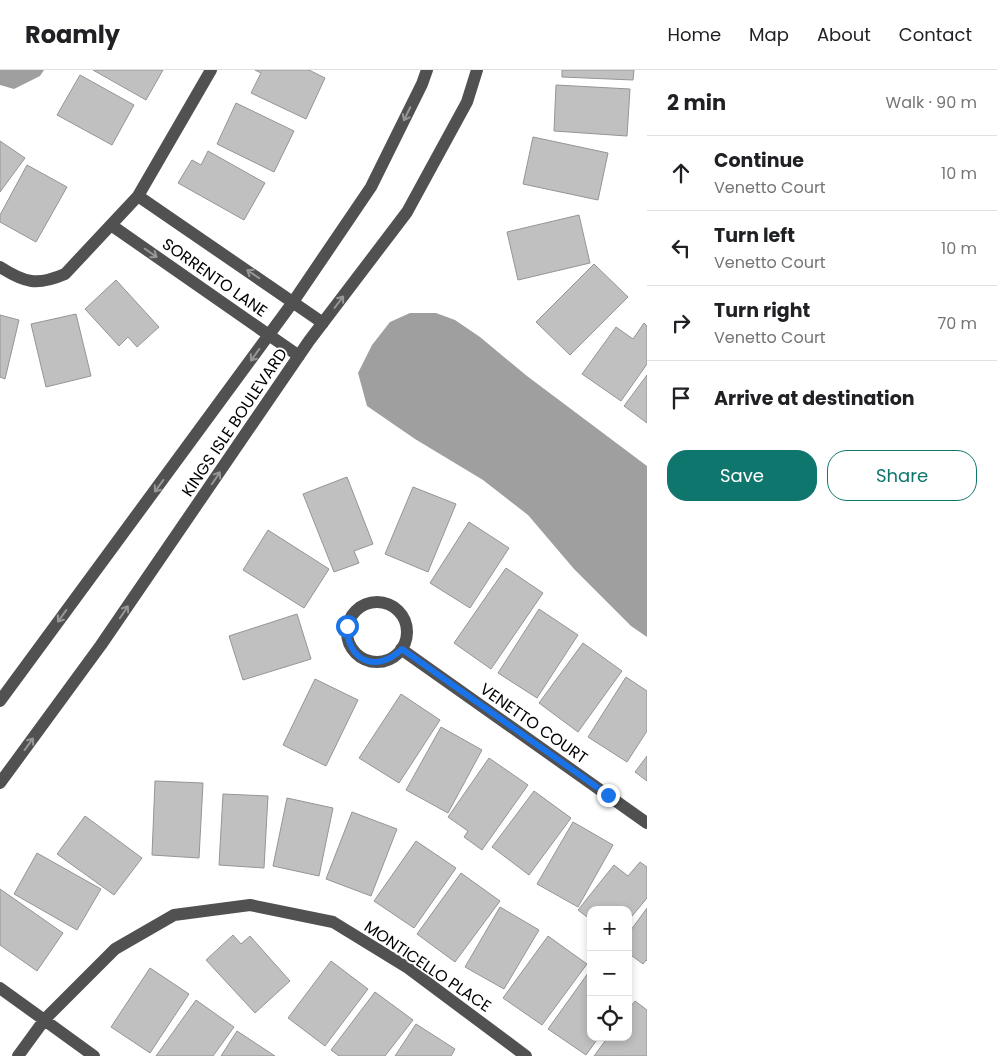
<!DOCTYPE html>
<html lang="en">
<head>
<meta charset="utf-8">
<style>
	:root { --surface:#fff; --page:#f6f6f6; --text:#202124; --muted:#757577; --line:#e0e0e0; --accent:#0f766e }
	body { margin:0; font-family:Poppins,sans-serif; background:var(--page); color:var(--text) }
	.controls { position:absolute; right:15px; bottom:15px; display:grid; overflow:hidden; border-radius:10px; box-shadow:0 2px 8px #0003 }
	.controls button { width:45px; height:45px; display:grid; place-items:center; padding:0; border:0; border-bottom:1px solid var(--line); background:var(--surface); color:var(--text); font:25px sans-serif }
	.stop { position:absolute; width:15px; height:15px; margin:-11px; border:4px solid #1a73e8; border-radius:50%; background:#fff }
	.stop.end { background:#1a73e8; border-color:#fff; box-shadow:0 1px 5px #0008 }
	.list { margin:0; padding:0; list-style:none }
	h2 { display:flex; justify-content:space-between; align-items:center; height:65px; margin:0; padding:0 20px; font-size:21px }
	h2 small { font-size:16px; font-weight:400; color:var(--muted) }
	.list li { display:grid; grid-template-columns:32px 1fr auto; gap:15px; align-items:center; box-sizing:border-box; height:75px; padding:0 20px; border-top:1px solid var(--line) }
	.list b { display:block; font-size:19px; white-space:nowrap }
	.list p { margin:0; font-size:16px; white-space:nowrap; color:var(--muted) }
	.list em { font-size:16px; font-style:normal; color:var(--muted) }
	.actions { display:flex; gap:10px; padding:15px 20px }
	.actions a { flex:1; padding:11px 0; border:1px solid var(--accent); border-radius:20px; text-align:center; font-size:18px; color:var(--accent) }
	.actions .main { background:var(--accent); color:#fff }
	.icon { flex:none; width:28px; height:28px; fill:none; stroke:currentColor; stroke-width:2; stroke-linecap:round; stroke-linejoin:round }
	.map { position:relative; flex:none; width:647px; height:986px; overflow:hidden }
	header { display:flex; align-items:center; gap:30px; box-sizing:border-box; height:70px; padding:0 25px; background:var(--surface); border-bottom:1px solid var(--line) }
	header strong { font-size:24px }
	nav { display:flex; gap:28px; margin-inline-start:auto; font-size:18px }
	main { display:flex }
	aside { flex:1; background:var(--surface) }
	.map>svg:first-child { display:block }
</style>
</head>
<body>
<header>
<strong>Roamly</strong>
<nav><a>Home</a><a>Map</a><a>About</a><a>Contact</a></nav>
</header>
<main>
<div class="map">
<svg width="647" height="986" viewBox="0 0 647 986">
	<rect width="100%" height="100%" fill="#fff"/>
	<path fill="#9f9f9f" d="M 0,0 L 44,0 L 40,6 L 14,19 L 0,15 Z
		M 410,243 L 436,243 L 455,250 L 480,267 L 527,306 L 647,396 L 647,567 L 631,556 L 574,499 L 528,445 L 483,410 L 415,369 L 367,336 L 358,303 L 372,275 L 390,252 Z"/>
	<path fill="#c0c0c0" stroke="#959595" d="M 93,0 L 163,0 L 146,30 Z
		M 255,0 L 309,0 L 325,8 L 306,49 L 251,23 L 261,3 Z
		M 562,0 L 634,0 L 633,10 L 562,7 Z
		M 80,5 L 134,35 L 112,75 L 57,45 Z
		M 556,15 L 630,19 L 627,66 L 554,61 Z
		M 236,33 L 294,61 L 274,102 L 217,74 Z
		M 533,67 L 608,83 L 598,130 L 523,114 Z
		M 0,71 L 25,88 L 0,122 Z
		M 208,81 L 265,113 L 244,150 L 178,113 L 192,90 L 201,95 Z
		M 27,95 L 67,117 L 36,172 L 0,152 L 0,145 Z
		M 579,145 L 590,193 L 518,210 L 507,162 Z
		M 594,194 L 628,227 L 570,285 L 536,252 Z
		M 116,210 L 159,257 L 137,277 L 128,267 L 119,276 L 85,239 Z
		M 76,244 L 91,306 L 46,317 L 31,254 Z
		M 0,245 L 19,250 L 5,309 L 0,307 Z
		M 644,253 L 647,256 L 647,294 L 621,331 L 582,304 L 616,257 L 633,269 Z
		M 647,305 L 647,353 L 624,336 Z
		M 347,407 L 373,474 L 354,481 L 359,493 L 334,502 L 303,424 Z
		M 413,417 L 456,434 L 428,502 L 385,484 Z
		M 469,452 L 509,478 L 470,538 L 430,513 Z
		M 268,460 L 329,499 L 304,538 L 243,500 Z
		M 506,498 L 543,523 L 491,599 L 454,573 Z
		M 539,539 L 578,565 L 537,628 L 498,603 Z
		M 297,544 L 311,589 L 243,610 L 229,566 Z
		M 583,573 L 622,601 L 578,662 L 539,633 Z
		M 626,607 L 647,621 L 647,661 L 627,692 L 588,667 Z
		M 315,609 L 358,630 L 326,696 L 283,675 Z
		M 401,624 L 440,650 L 399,713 L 359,688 Z
		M 441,657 L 482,680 L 448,743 L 406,720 Z
		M 647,686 L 647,711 L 635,702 Z
		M 489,688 L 528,715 L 482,780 L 464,767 L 468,761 L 448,747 Z
		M 155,711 L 203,713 L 199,788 L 152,785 Z
		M 534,721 L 571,748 L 529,805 L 492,777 Z
		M 223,724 L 268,726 L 264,798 L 219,795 Z
		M 287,728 L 333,738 L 319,806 L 273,796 Z
		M 352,742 L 397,759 L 371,826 L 326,809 Z
		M 85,746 L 142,788 L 114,825 L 57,784 Z
		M 573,752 L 613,775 L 578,837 L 537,814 Z
		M 416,771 L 456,798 L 414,858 L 374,831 Z
		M 37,783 L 101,819 L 77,860 L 14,824 Z
		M 640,792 L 647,797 L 647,828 L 628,851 L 628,840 L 591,840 L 591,850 L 578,840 L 614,795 L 628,806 Z
		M 461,803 L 500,831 L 455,892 L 417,864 Z
		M 0,819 L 63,863 L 37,901 L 0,875 Z
		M 500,837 L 539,860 L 504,919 L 465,897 Z
		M 647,838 L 647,891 L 646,890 L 643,894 L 628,883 L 628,864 Z
		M 233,865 L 241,874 L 250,866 L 290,911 L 255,943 L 206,890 Z
		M 548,866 L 587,894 L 542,955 L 503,928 Z
		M 331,891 L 368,919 L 325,976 L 288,948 Z
		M 150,898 L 189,924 L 150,983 L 111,957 Z
		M 591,899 L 591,967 L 599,967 L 586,985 L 548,959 Z
		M 375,922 L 413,950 L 385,986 L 339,986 L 331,980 Z
		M 196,930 L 234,957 L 213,986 L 156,986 Z
		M 635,931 L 647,940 L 647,986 L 594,986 L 608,967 L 628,967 L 628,940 Z
		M 416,954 L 455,979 L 451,986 L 395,986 Z
		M 237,961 L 275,986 L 221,986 Z"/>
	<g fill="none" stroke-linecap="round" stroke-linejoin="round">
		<path stroke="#515151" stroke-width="12" d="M 138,126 L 323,253
			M 111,155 L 299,286
			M 0,197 C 25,213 37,216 65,204 L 138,126 L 211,0
			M347 562a30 30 0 1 1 60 0a30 30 0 1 1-60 0Z
			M 401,579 L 647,753
			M 0,631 L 293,232 L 371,117 L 422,14 L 427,0
			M 0,713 L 101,575 L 309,271 L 407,142 L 467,32 L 477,0
			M 0,918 L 94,986
			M 18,986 L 45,949 L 115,879 L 174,845 L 250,835 L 333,852 L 408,898 L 526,986"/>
	</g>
	<defs><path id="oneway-shaft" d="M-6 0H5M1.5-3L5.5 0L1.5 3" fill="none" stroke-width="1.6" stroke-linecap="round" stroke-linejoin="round" transform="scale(1.25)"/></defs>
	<g stroke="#979797">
		<use href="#oneway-shaft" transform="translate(407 44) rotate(116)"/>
		<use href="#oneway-shaft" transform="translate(151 183) rotate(35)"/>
		<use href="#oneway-shaft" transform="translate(253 204) rotate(-146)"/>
		<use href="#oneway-shaft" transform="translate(339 232) rotate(-53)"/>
		<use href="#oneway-shaft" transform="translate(255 285) rotate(126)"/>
		<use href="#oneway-shaft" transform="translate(216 408) rotate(-56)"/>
		<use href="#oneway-shaft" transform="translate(159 416) rotate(126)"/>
		<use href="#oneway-shaft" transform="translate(124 542) rotate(-56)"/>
		<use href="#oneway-shaft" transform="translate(62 546) rotate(126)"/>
		<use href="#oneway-shaft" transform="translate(29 674) rotate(-54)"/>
	</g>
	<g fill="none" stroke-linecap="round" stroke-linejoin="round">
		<path stroke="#1a73e8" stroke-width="6" d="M 347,556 C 347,591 376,604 402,579 L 608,725"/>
	</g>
	<g text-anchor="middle" stroke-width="4" stroke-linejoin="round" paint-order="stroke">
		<g font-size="16" fill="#000" stroke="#fff">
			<text transform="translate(215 207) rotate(35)" y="6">SORRENTO LANE</text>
			<text transform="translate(234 352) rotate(-56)" y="6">KINGS ISLE BOULEVARD</text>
			<text transform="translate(534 653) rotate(35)" y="6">VENETTO COURT</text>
			<text transform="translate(428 896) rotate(34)" y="6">MONTICELLO PLACE</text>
		</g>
	</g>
</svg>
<div class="controls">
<button>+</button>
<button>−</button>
<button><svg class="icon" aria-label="locate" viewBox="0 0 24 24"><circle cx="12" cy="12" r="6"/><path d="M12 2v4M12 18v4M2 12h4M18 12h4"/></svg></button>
</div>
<div class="stop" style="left:347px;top:556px"></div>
<div class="stop end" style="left:608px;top:725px"></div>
</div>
<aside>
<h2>2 min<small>Walk · 90 m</small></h2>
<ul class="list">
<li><svg class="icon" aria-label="ahead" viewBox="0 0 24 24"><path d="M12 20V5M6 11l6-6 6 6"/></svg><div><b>Continue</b><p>Venetto Court</p></div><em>10 m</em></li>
<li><svg class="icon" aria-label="left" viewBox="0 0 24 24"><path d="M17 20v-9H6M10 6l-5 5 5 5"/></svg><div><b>Turn left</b><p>Venetto Court</p></div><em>10 m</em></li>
<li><svg class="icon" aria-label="right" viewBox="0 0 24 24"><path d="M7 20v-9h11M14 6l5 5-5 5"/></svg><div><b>Turn right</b><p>Venetto Court</p></div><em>70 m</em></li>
<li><svg class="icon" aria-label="arrive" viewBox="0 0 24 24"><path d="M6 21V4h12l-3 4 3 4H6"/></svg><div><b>Arrive at destination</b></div></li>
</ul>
<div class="actions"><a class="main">Save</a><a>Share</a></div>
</aside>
</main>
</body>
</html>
